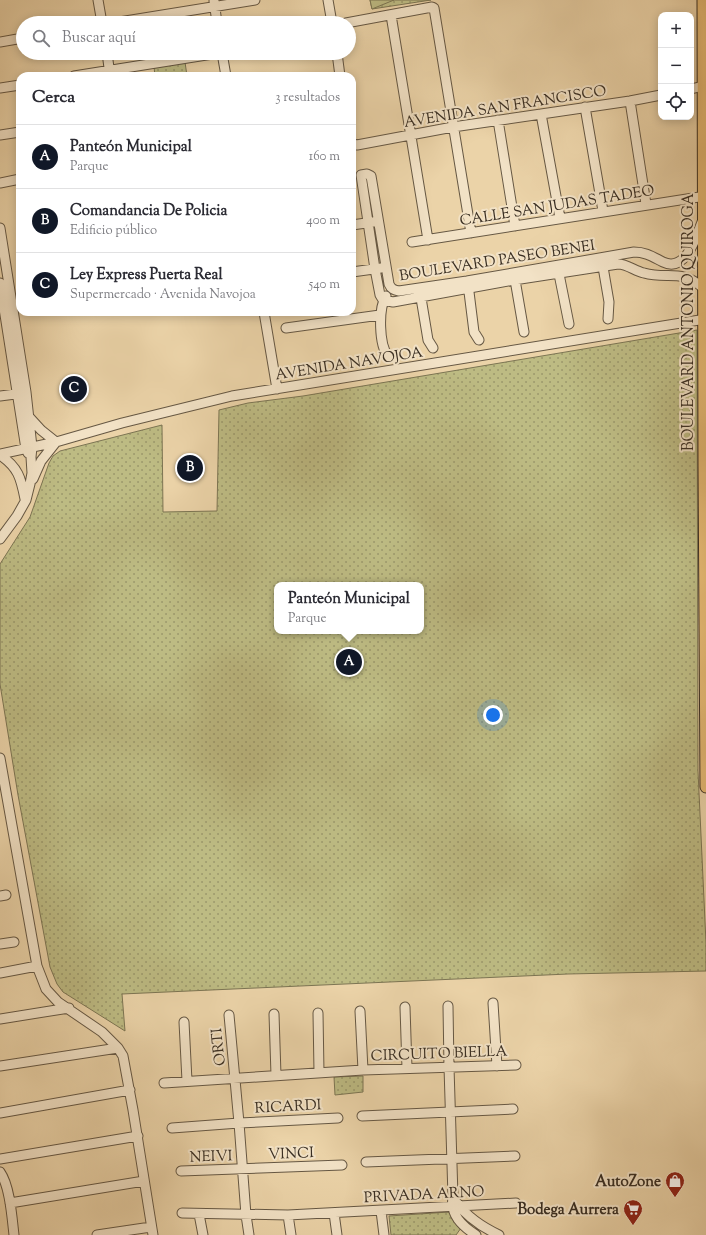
<!DOCTYPE html>
<html lang="es">
<head>
<meta charset="utf-8">
<style>
	:root { --surface:#fff; --page:#f2f2f3; --text:#2b2b33; --muted:#7c7c81; --line:#e1e1e2; --accent:#111827 }
	body { margin:0; font-family:"Sorts Mill Goudy",serif; background:var(--page); color:var(--text) }
	.controls { position:absolute; right:12px; top:12px; display:grid; overflow:hidden; border-radius:8px; box-shadow:0 2px 10px #0003 }
	.controls button { width:36px; height:36px; display:grid; place-items:center; padding:0; border:0; border-bottom:1px solid var(--line); background:var(--surface); color:var(--text); font:20px sans-serif }
	.you { position:absolute; left:493px; top:715px; width:14px; height:14px; margin:-10px; border:3px solid #fff; border-radius:50%; background:#1a73e8; box-shadow:0 0 0 6px #1a73e833 }
	.badge { display:grid; place-items:center; width:26px; height:26px; border-radius:50%; background:var(--accent); color:#fff; font-size:13px; font-weight:700 }
	.pin { position:absolute; translate:-50% -50%; border:2px solid #fff; box-shadow:0 1px 4px #0006 }
	.popup { position:absolute; left:274px; top:582px; width:150px; height:52px; box-sizing:border-box; display:grid; place-content:center; border-radius:8px; background:var(--surface); filter:drop-shadow(0 1px 3px #0005); font-size:13px; white-space:nowrap; color:var(--muted) }
	.popup b { font-size:15px; color:var(--text) }
	.popup::after { content:''; position:absolute; left:50%; top:100%; margin-left:-8px; border:8px solid transparent; border-top-color:var(--surface) }
	.list { margin:0; padding:0; list-style:none }
	h2 { display:flex; justify-content:space-between; align-items:center; height:52px; margin:0; padding:0 16px; font-size:17px }
	h2 small { font-size:13px; font-weight:400; color:var(--muted) }
	.list li { display:grid; grid-template-columns:26px 1fr auto; gap:12px; align-items:center; box-sizing:border-box; height:64px; padding:0 16px; border-top:1px solid var(--line) }
	.list b { display:block; font-size:15px; white-space:nowrap }
	.list p { margin:0; font-size:13px; white-space:nowrap; color:var(--muted) }
	.list em { font-size:13px; font-style:normal; color:var(--muted) }
	.icon { flex:none; width:22px; height:22px; fill:none; stroke:currentColor; stroke-width:2; stroke-linecap:round; stroke-linejoin:round }
	.map { position:relative; flex:none; width:706px; height:1235px; overflow:hidden }
	.search { position:absolute; background:var(--surface); box-shadow:0 2px 10px #0003; left:16px; top:16px; width:340px; height:44px; display:flex; align-items:center; gap:10px; box-sizing:border-box; padding:0 14px; border-radius:22px; color:var(--muted); font-size:15px }
	.panel { position:absolute; background:var(--surface); box-shadow:0 2px 10px #0003; left:16px; top:72px; width:340px; height:244px; border-radius:12px }
	.map>svg:first-child { display:block }
</style>
</head>
<body>
<div class="map">
<svg width="706" height="1235" viewBox="0 0 706 1235">
	<defs>
		<pattern id="park-dots" width="8" height="8" patternUnits="userSpaceOnUse"><rect width="8" height="8" fill="#bdbb83"/><path d="M2 2h.1M6 6h.1" fill="none" stroke="#9b986b" stroke-width="1.8" stroke-linecap="round"/></pattern>
	</defs>
	<rect width="100%" height="100%" fill="#ebd3a8"/>
	<filter id="stains"><feTurbulence type="fractalNoise" baseFrequency=".005" numOctaves="4"/><feColorMatrix values="0 0 0 0 .2 0 0 0 0 .09 0 0 0 0 .02 0 0 0 .5 -.17"/></filter>
	<radialGradient id="worn" r=".72"><stop offset=".6" stop-color="#630" stop-opacity="0"/><stop offset="1" stop-color="#630" stop-opacity=".3"/></radialGradient>
	<path fill="url(#park-dots)" stroke="#7c7553" fill-rule="evenodd" d="M 370,0 L 431,0 L 372,9 Z
		M 185,62 L 187,76 L 155,76 L 154,67 Z
		M 697,330 L 698,771 L 706,943 L 706,971 L 568,974 L 122,994 L 125,1031 L 63,992 L 57,984 L 50,967 L 18,795 L 0,684 L 0,564 L 30,517 L 49,463 L 53,456 L 60,451 L 162,425 L 163,512 L 217,511 L 219,410 L 248,403 L 303,396 ZM 277,585 L 421,585 L 421,631 L 277,631 Z
		M 363,1076 L 363,1092 L 335,1095 L 334,1077 Z
		M 449,1212 L 461,1228 L 456,1235 L 391,1235 L 389,1216 Z"/>
	<path fill="#bdbb83" stroke="#7c7553" d="M 370,0 L 394,0 L 372,9 Z"/>
	<g fill="none" stroke-linecap="round" stroke-linejoin="round">
		<g stroke="#665844" stroke-width="11">
			<path id="minor" d="M 98,0 L 102,23
				M 328,0 L 332,23
				M 214,1 L 217,23
				M 391,15 L 428,240
				M 113,23 L 255,0
				M 346,23 L 432,7 L 434,8 L 471,233
				M 0,42 L 23,38
				M 107,53 L 110,75
				M 222,53 L 226,76
				M 337,53 L 340,76
				M 74,76 L 219,53
				M 0,88 L 20,85
				M 691,89 L 703,86
				M 630,101 L 646,204
				M 585,107 L 603,211
				M 541,114 L 560,218
				M 498,120 L 515,226
				M 0,135 L 20,132
				M 352,144 L 357,145 L 453,127 L 630,101 L 661,95
				M 0,183 L 20,179
				M 702,222 C 696,237 686,273 663,262 C 653,257 646,252 634,252 L 467,281 L 399,291 C 394,290 391,289 389,284 L 371,176 L 367,174 L 361,175 L 375,269 L 380,295 L 383,300 L 393,302 L 514,280 L 618,264 C 627,264 635,271 644,273 C 668,280 681,268 703,288
				M 352,225 L 373,222
				M 0,228 L 26,392 L 32,447 L 31,457 L 32,473 L 30,484 L 26,500 L 17,516 L 0,539
				M 412,242 L 706,196
				M 602,261 L 609,302 L 608,319
				M 558,269 L 569,324
				M 352,272 L 381,268
				M 514,274 L 524,332
				M 0,283 L 26,449 L 28,453
				M 468,284 L 474,332 L 479,340
				M 420,292 L 428,340 L 433,348
				M 386,296 C 378,309 379,345 388,356
				M 264,312 L 277,389
				M 286,328 L 380,315
				M 0,396 L 23,393
				M 30,418 L 41,430 L 56,442 L 41,461 L 33,479
				M 0,454 L 56,442 L 122,423 L 232,396 L 706,319
				M 0,455 C 18,467 21,478 25,499
				M 0,758 L 37,966 L 46,989 L 58,1002 L 102,1032 L 118,1048 L 123,1056 L 133,1110 L 153,1235
				M 0,896 L 6,895
				M 0,944 L 14,942
				M 0,973 L 37,966
				M 493,1003 L 497,1066
				M 448,1006 L 449,1067 L 453,1197 C 450,1215 462,1226 476,1235
				M 405,1007 L 407,1068
				M 360,1011 L 363,1070
				M 318,1013 L 319,1072
				M 274,1014 L 276,1075
				M 229,1015 L 239,1123 L 246,1215 L 249,1235
				M 0,1019 L 69,1008
				M 184,1022 L 187,1081
				M 0,1066 L 118,1048
				M 164,1083 L 363,1070 L 516,1065
				M 0,1113 L 130,1090
				M 362,1116 L 513,1109
				M 172,1128 L 239,1123 L 338,1118
				M 0,1159 L 138,1136
				M 366,1162 L 515,1156
				M 181,1171 L 342,1165
				M 0,1172 C 10,1186 12,1218 14,1235
				M 10,1203 L 144,1181
				M 457,1203 C 468,1218 482,1227 499,1235
				M 381,1211 L 384,1235
				M 182,1213 L 288,1215 L 516,1203
				M 334,1213 L 337,1235
				M 199,1214 L 203,1235
				M 288,1215 L 291,1235
				M 97,1235 L 151,1227"/>
		</g>
		<g stroke="#3a2f23" stroke-width="13">
			<path id="major" d="M 703,0 L 704,463 L 706,787"/>
		</g>
		<use href="#minor" stroke="#f2e2c6" stroke-width="9"/>
		<use href="#major" stroke="#e6ba74" stroke-width="11"/>
	</g>
	<defs>
		<g id="shop-pin" transform="scale(1)"><path d="M0 17L-7.5 6A9.5 9.5 0 1 1 7.5 6Z" fill="#8f2418" stroke="#f2e2c6"/><path d="M-5-2.5h2.3a2.7 3.5 0 0 1 5.4 0H5L5.5 6h-11ZM-1.5-2.5h3a1.5 2.3 0 0 0-3 0Z" fill="#fff"/></g>
		<g id="supermarket-pin" transform="scale(1)"><path d="M0 17L-7.5 6A9.5 9.5 0 1 1 7.5 6Z" fill="#8f2418" stroke="#f2e2c6"/><path d="M-6-5.5h2.5l.6 2H6L4.5 2H-2.5L-4.4-4H-6ZM-1.5 3.2a1.3 1.3 0 1 0 .1 0ZM3 3.2a1.3 1.3 0 1 0 .1 0Z" fill="#fff"/></g>
	</defs>
	<g fill-rule="evenodd">
		<use href="#shop-pin" x="675" y="1181"/>
		<use href="#supermarket-pin" x="633" y="1209"/>
	</g>
	<g text-anchor="middle" stroke-width="4" stroke-linejoin="round" paint-order="stroke">
		<g font-size="15" fill="#3a2f23" stroke="#f2e2c6">
			<text transform="translate(505 106) rotate(-9)" y="5">AVENIDA SAN FRANCISCO</text>
			<text transform="translate(557 205) rotate(-9)" y="5">CALLE SAN JUDAS TADEO</text>
			<text transform="translate(497 260) rotate(-9)" y="5">BOULEVARD PASEO BENEI</text>
			<text transform="translate(688 322) rotate(-90)" y="5">BOULEVARD ANTONIO QUIROGA</text>
			<text transform="translate(349 363) rotate(-9)" y="5">AVENIDA NAVOJOA</text>
			<text transform="translate(218 1047) rotate(-96)" y="5">ORTI</text>
			<text transform="translate(439 1053) rotate(-2)" y="5">CIRCUITO BIELLA</text>
			<text transform="translate(288 1106) rotate(-3)" y="5">RICARDI</text>
			<text transform="translate(291 1153) rotate(-2)" y="5">VINCI</text>
			<text transform="translate(211 1156) rotate(-2)" y="5">NEIVI</text>
			<text transform="translate(424 1194) rotate(-3)" y="5">PRIVADA ARNO</text>
		</g>
		<g font-size="15" font-weight="bold" fill="#3a2f23" stroke="#f2e2c6" text-anchor="end">
			<text x="661" y="1186">AutoZone</text>
			<text x="619" y="1214">Bodega Aurrera</text>
		</g>
	</g>
	<rect width="100%" height="100%" filter="url(#stains)"/>
	<rect width="100%" height="100%" fill="url(#worn)"/>
</svg>
<div class="controls">
<button>+</button>
<button>−</button>
<button><svg class="icon" aria-label="locate" viewBox="0 0 24 24"><circle cx="12" cy="12" r="6"/><path d="M12 2v4M12 18v4M2 12h4M18 12h4"/></svg></button>
</div>
<div class="you"></div>
<div class="pin badge" style="left:349px;top:662px">A</div>
<div class="popup"><b>Panteón Municipal</b>Parque</div>
<div class="pin badge" style="left:190px;top:468px">B</div>
<div class="pin badge" style="left:74px;top:389px">C</div>
<div class="search"><svg class="icon" aria-label="search" viewBox="0 0 24 24"><circle cx="10" cy="10" r="6"/><path d="M15 15l6 6"/></svg>Buscar aquí</div>
<section class="panel">
<h2>Cerca<small>3 resultados</small></h2>
<ul class="list">
<li><span class="badge">A</span><div><b>Panteón Municipal</b><p>Parque</p></div><em>160 m</em></li>
<li><span class="badge">B</span><div><b>Comandancia De Policia</b><p>Edificio público</p></div><em>400 m</em></li>
<li><span class="badge">C</span><div><b>Ley Express Puerta Real</b><p>Supermercado · Avenida Navojoa</p></div><em>540 m</em></li>
</ul>
</section>
</div>
</body>
</html>
